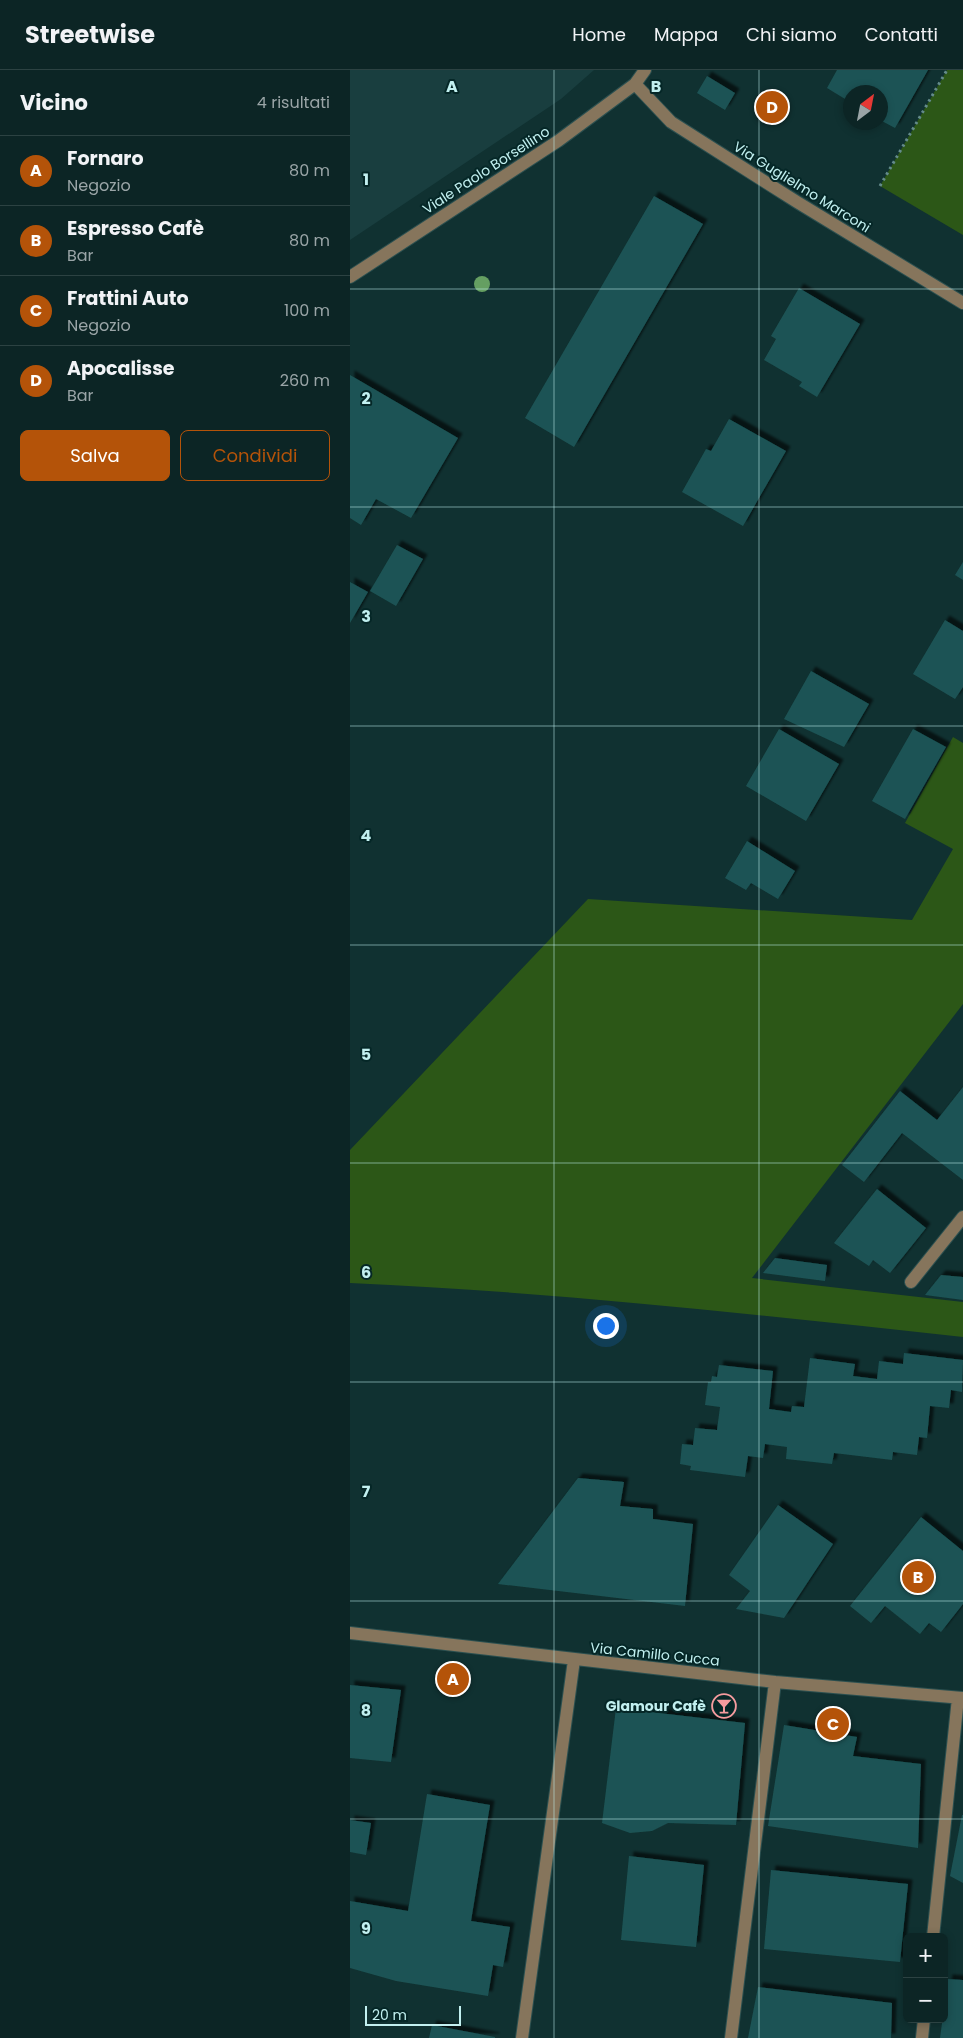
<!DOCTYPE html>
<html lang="it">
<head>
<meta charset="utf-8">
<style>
	:root { --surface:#0c2525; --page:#1a3132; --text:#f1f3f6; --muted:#9aa5a7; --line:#2c4242; --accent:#b45309 }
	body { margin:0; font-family:Poppins,sans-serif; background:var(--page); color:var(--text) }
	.controls { position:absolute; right:15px; bottom:15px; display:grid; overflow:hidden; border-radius:8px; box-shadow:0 2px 8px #0003 }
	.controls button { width:45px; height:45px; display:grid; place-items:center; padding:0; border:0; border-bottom:1px solid var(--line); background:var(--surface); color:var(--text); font:25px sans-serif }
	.compass { position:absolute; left:493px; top:15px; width:45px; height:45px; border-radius:50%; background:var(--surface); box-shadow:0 2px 8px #0003; rotate:32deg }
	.scale { position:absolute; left:15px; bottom:12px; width:96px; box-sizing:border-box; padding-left:5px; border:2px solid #c2f0f0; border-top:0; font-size:14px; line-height:18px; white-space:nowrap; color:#c2f0f0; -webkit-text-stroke:4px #052727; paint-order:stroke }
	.you { position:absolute; left:255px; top:1255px; width:18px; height:18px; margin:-12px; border:4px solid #fff; border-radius:50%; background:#1a73e8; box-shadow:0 0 0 8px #1a73e833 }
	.badge { display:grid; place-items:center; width:32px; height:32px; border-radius:50%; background:var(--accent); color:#fff; font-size:16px; font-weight:700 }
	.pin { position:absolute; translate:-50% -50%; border:2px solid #fff; box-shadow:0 1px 5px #0006 }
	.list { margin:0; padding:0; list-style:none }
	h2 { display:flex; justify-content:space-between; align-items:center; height:65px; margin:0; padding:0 20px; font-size:21px }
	h2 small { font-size:16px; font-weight:400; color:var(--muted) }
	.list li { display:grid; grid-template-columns:32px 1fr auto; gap:15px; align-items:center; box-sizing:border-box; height:70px; padding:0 20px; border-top:1px solid var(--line) }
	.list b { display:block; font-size:19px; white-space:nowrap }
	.list p { margin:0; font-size:16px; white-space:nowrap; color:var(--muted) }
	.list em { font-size:16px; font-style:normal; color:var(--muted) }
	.actions { display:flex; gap:10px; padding:15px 20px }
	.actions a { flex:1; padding:11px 0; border:1px solid var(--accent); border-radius:8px; text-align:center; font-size:18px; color:var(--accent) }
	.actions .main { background:var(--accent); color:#fff }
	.map { position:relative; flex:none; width:613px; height:1968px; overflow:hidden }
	header { display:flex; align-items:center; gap:30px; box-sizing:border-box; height:70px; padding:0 25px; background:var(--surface); border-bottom:1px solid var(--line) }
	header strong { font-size:24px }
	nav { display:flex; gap:28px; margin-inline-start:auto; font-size:18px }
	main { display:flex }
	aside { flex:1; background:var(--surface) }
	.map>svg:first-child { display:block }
</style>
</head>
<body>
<header>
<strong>Streetwise</strong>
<nav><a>Home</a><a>Mappa</a><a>Chi siamo</a><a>Contatti</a></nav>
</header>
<main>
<aside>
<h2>Vicino<small>4 risultati</small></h2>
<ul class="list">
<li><span class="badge">A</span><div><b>Fornaro</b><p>Negozio</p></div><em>80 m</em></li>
<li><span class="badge">B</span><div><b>Espresso Cafè</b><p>Bar</p></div><em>80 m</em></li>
<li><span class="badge">C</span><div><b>Frattini Auto</b><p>Negozio</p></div><em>100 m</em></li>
<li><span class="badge">D</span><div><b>Apocalisse</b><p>Bar</p></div><em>260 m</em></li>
</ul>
<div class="actions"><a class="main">Salva</a><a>Condividi</a></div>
</aside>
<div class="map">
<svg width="613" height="1968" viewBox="0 0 613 1968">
	<defs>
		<filter id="shadow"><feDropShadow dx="4.5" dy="-4.5" stdDeviation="1" flood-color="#0009"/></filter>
	</defs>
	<rect width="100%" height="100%" fill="#103131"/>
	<path fill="#193e3f" d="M 0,0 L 244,0 L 211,29 L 0,170 Z"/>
	<path fill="#2c5717" d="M 597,0 L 613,0 L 613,165 L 530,116 Z
		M 603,667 L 613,673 L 613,934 L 402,1208 L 613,1232 L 613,1267 C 409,1245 205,1222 0,1213 L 0,1080 L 238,829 L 562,850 L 603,779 L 555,753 Z"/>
	<path fill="#1c5354" filter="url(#shadow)" d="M 487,0 L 578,0 L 545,58 L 530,50 L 530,22 L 500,22 L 500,32 L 477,18 Z
		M 357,6 L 385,23 L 375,40 L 347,23 Z
		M 304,126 L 353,154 L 224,377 L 175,348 Z
		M 449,218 L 510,254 L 467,327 L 449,316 L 452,312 L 414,290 L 426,269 L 421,266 Z
		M 0,305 L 108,368 L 61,448 L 26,429 L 11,455 L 0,448 Z
		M 379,349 L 436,381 L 393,456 L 332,422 L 356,379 L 361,381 Z
		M 47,475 L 73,489 L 46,536 L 20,521 Z
		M 613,492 L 613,510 L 605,505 Z
		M 0,512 L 18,522 L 0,553 Z
		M 595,550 L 613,561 L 613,617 L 605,629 L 563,604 Z
		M 461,601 L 519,634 L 494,677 L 434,649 Z
		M 429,659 L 489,694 L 456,751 L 396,716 Z
		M 563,659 L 596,677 L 555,749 L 522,731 Z
		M 397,771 L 445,801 L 428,829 L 401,813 L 396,820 L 375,808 Z
		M 613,1017 L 613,1110 L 552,1063 L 514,1112 L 492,1095 L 550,1021 L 587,1050 Z
		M 527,1119 L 576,1158 L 540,1203 L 523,1190 L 519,1196 L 484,1173 Z
		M 425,1188 L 477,1195 L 475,1211 L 413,1203 Z
		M 591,1205 L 613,1207 L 613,1230 L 575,1225 Z
		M 554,1283 L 613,1290 L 612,1322 L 601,1320 L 599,1338 L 580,1336 L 577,1368 L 569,1367 L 567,1385 L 543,1382 L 542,1390 L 484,1383 L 482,1394 L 436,1389 L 437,1377 L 415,1374 L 413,1388 L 398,1386 L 395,1407 L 340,1400 L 341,1396 L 330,1394 L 332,1374 L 343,1375 L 345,1358 L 367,1360 L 370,1337 L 355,1335 L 358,1312 L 361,1312 L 362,1306 L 367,1307 L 369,1295 L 423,1301 L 419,1339 L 441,1342 L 442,1336 L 454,1337 L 460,1288 L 505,1294 L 503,1306 L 527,1309 L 529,1291 L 553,1294 Z
		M 228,1408 L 274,1412 L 270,1436 L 303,1439 L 303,1449 L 343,1454 L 335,1536 L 148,1514 Z
		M 428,1435 L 483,1474 L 434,1548 L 386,1539 L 400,1521 L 379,1505 Z
		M 571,1447 L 613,1481 L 613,1534 L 591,1562 L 579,1553 L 570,1564 L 535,1536 L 521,1553 L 500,1536 Z
		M 0,1615 L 51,1620 L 41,1692 L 0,1688 Z
		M 266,1638 L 395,1653 L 386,1755 L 318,1753 L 302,1761 L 280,1763 L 252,1753 Z
		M 434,1655 L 507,1667 L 503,1686 L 571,1694 L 568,1778 L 418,1756 Z
		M 77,1724 L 140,1735 L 121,1851 L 160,1857 L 153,1897 L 143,1895 L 138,1926 L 46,1911 L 0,1898 L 0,1831 L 58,1841 Z
		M 612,1745 L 613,1745 L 613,1813 L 600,1806 Z
		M 0,1750 L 21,1753 L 16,1785 L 0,1782 Z
		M 279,1786 L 354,1795 L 346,1877 L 271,1870 Z
		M 421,1800 L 558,1814 L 550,1892 L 414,1879 Z
		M 598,1909 L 613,1910 L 613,1968 L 590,1968 Z
		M 408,1917 L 542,1933 L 541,1968 L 398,1968 Z
		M 82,1955 L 145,1967 L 145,1968 L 79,1968 Z"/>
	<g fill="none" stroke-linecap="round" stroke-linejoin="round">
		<g stroke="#2c5050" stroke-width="14">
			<path id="minor" d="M 285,14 L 321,52 L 447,132 L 613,233
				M 0,207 L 208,71 L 285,14 L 295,0
				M 561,1212 L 613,1147
				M 0,1563 L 425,1612 L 613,1628
				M 583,1867 L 608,1628
				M 172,1968 L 224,1590
				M 381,1968 L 425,1612
				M 572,1968 L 574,1949"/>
		</g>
		<path stroke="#648b8b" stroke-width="3" stroke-dasharray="2.5 4" stroke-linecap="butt" d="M 530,116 L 597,0"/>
		<use href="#minor" stroke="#86755c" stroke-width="12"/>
	</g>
	<circle fill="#659f62" cx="132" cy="214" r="8"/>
	<path fill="none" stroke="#c2f0f0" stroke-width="1" stroke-opacity="0.55" d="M 204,0 L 204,1968M 409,0 L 409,1968M 0,219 L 613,219M 0,437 L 613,437M 0,656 L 613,656M 0,875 L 613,875M 0,1093 L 613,1093M 0,1312 L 613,1312M 0,1531 L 613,1531M 0,1749 L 613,1749"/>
	<defs>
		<g id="bar-ring" transform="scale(1.25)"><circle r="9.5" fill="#052727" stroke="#f59b9e" stroke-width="1.5"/><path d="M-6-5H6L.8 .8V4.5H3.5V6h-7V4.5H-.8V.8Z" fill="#f59b9e"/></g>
	</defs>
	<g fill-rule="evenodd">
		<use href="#bar-ring" x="374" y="1636"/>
	</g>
	<g text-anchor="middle" stroke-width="4" stroke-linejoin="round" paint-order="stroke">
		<g font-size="14" fill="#c2f0f0" stroke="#052727">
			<text transform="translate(136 100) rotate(-33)" y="5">Viale Paolo Borsellino</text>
			<text transform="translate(452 117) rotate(32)" y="5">Via Guglielmo Marconi</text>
			<text transform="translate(305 1584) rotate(6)" y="5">Via Camillo Cucca</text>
		</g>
		<g font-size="14" font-weight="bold" fill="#c2f0f0" stroke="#052727" text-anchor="end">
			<text x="356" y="1641">Glamour Cafè</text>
		</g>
	</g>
	<g font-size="16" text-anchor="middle" font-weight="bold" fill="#c2f0f0" stroke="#052727" stroke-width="4" stroke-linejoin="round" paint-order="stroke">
		<text x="102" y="22">A</text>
		<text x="306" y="22">B</text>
		<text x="16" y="115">1</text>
		<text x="16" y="334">2</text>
		<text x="16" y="552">3</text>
		<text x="16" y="771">4</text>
		<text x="16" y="990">5</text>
		<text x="16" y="1208">6</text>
		<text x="16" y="1427">7</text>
		<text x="16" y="1646">8</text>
		<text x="16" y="1864">9</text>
	</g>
</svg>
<div class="controls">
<button>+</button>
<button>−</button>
</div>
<svg class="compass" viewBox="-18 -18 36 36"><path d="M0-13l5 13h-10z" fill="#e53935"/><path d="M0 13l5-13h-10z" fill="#9aa5a7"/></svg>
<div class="scale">20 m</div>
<div class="you"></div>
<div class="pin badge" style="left:103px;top:1609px">A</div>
<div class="pin badge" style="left:568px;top:1507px">B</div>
<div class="pin badge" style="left:483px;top:1654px">C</div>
<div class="pin badge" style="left:422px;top:37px">D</div>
</div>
</main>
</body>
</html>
